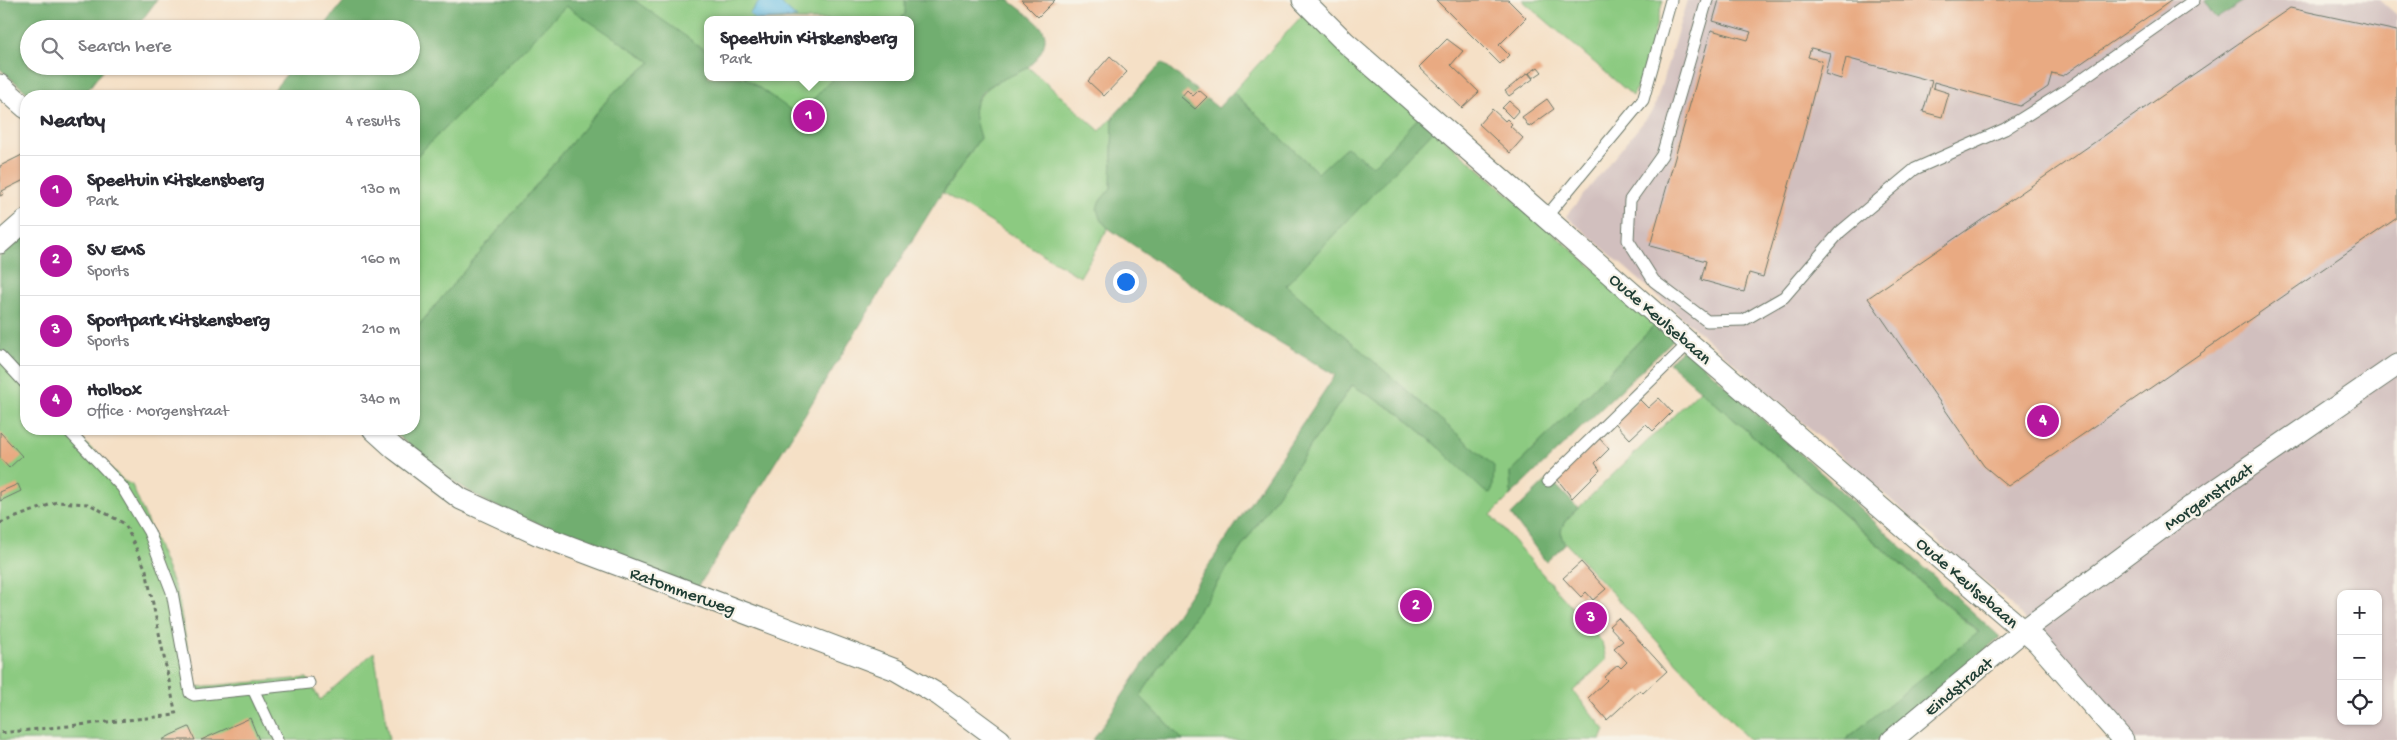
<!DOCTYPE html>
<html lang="en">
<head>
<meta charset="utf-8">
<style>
	:root { --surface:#fff; --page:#f2f2f3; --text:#2b2b33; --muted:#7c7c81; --line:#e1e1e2; --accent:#b5179e }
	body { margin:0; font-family:"Gochi Hand",sans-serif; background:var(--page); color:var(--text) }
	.controls { position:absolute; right:15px; bottom:15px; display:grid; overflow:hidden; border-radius:10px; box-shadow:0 1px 4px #0004 }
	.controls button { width:45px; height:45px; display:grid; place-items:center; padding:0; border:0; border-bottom:1px solid var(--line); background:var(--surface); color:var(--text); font:25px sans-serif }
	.you { position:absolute; left:1125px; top:281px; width:18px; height:18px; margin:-12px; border:4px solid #fff; border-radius:50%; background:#1a73e8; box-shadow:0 0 0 8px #1a73e833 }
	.badge { display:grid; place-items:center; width:32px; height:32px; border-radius:50%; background:var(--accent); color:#fff; font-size:16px; font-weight:700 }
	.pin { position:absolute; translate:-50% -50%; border:2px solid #fff; box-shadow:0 1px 5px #0006 }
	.popup { position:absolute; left:704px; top:16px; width:210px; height:65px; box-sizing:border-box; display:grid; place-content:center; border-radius:10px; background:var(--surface); filter:drop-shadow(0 1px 4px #0005); font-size:16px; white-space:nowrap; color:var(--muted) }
	.popup b { font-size:19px; color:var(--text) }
	.popup::after { content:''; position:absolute; left:50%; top:100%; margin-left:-10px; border:10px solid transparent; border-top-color:var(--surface) }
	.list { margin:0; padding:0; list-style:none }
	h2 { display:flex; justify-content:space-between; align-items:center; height:65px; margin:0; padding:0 20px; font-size:21px }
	h2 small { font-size:16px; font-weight:400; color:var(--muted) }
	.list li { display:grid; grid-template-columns:32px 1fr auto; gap:15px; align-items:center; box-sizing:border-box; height:70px; padding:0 20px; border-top:1px solid var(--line) }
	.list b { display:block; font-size:19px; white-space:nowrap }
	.list p { margin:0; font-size:16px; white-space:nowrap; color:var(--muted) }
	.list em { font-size:16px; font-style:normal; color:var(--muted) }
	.icon { flex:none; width:28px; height:28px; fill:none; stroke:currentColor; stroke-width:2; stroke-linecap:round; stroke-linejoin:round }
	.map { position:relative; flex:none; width:2397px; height:740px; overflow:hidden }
	.search { position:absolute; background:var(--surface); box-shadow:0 1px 4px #0004; left:20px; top:20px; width:400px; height:55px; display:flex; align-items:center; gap:12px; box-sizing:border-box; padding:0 18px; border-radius:28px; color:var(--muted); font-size:19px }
	.panel { position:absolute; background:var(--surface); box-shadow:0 1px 4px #0004; left:20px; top:90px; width:400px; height:345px; border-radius:20px }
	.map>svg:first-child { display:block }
</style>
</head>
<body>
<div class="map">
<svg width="2397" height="740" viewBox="0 0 2397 740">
	<rect width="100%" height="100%" fill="#f7f3e8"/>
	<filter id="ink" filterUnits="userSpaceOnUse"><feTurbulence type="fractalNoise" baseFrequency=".02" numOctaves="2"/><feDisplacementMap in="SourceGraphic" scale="10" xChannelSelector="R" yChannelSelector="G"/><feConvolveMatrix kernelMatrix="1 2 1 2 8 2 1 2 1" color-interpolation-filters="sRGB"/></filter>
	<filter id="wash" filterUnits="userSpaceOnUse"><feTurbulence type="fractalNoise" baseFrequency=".0096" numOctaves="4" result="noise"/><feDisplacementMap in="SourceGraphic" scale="20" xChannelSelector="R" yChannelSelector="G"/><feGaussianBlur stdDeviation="1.12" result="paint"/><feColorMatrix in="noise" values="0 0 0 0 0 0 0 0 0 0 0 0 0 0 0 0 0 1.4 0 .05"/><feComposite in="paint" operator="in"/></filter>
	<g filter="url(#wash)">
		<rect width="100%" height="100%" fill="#f5e0c6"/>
		<path fill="#d1bfbe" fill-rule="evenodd" d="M 1687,0 L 2206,0 L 2216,18 L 2245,0 L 2380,0 L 2397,15 L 2397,740 L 2113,740 L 2016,609 L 1566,216 L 1654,109 ZM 2341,594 L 2378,594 L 2378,721 L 2341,721 Z"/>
		<path fill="#8cca81" stroke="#56845a" d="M 560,0 L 937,0 L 910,20 L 708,20 L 708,77 L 905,77 L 824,170 L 651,62 L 613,93 L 414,331 L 414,159 L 566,6 Z
			M 1522,0 L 1663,0 L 1644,71 L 1633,96 Z
			M 1306,11 L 1419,117 L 1373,167 L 1318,173 L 1233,92 Z
			M 1028,67 L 1100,131 L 1113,117 L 1111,188 L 1099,202 L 1100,219 L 1108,228 L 1080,277 L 943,193 L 980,138 C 978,130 974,122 974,114 C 975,87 1007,77 1028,67 Z
			M 1434,130 L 1657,323 L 1510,473 L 1511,495 L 1491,515 L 1602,642 L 1606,660 L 1573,691 L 1605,730 L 1601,740 L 1183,740 L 1140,696 L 1352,385 L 1400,414 L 1435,444 L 1494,466 L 1285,285 Z
			M 0,361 L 26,385 L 26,429 L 71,429 L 124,481 L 132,485 L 177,593 L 195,687 L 307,678 L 320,700 L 374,652 L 389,740 L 0,740 Z
			M 1700,390 L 1979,633 L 1845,740 L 1749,740 L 1561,538 L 1561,529 L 1565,521 Z"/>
		<path fill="#71ae6f" stroke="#487652" d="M 0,0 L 157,0 L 135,29 L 29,29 L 29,66 L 106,66 L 83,96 L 31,96 L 0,69 Z
			M 345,0 L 634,0 L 708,52 L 708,77 L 744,77 L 798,115 L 834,77 L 910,77 L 910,20 L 899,20 L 905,14 L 905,0 L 1009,0 C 1019,9 1033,17 1041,27 C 1052,40 1038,59 1028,67 C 1012,78 986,81 977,100 C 971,112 977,126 980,138 L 936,202 L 697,589 L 488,503 L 455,482 L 390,429 L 414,429 L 414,331 L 613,93 L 651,62 L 566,6 L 414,159 L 414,96 L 269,96 L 293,66 L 411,66 L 411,29 L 322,29 Z
			M 2206,0 L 2245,0 L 2216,19 L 2204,1 Z
			M 1162,62 L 1218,108 L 1233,92 L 1318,173 L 1346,147 L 1373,166 L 1419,117 L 1434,130 L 1286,285 L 1494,466 L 1493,488 L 1490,493 L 1484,491 L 1435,444 L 1400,414 L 1352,385 L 1140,696 L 1183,740 L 1093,740 L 1335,375 L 1264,333 L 1108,228 L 1100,219 L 1097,209 L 1099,202 L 1111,188 L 1113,117 Z
			M 26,235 L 26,385 L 0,361 L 0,256 Z
			M 1657,323 L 1675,338 L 1511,495 L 1510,473 Z
			M 1684,347 L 2000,637 L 1878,740 L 1845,740 L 1979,632 L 1669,363 Z
			M 1549,478 L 1578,508 C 1567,519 1555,528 1565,544 L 1546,562 L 1511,515 Z"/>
		<path fill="#6bc1e8" stroke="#457f8e" d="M 761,0 L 777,0 L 797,18 L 756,20 L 749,14 Z"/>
		<g id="blocks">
			<path fill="#e9aa82" d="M 1021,0 L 1055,0 L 1038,17 Z
				M 1436,0 L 1508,0 L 1526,18 L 1499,45 L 1509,55 L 1500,64 Z
				M 1719,0 L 2172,0 L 2063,76 L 2052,73 L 2048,87 L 2020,106 L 1934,82 L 1933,88 L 1949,93 L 1942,117 L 1923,112 L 1932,81 L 1846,58 L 1841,79 L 1825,74 L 1830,53 L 1811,48 L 1808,57 L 1822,61 L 1801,143 L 1763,277 L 1749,273 L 1744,292 L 1701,280 L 1706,261 L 1650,246 L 1711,30 L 1748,40 L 1751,32 L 1713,21 Z
				M 2290,8 L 2397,31 L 2397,218 L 2008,486 L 1984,466 L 1868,298 Z
				M 1447,39 L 1463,51 L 1451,65 L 1479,92 L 1462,108 L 1419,67 Z
				M 1110,56 L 1127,72 L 1104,96 L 1088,81 Z
				M 1538,67 L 1542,72 L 1533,78 L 1529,73 Z
				M 1528,73 L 1533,79 L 1509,96 L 1505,91 Z
				M 1187,90 L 1193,96 L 1199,90 L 1207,97 L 1195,109 L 1181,97 Z
				M 1547,99 L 1554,109 L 1529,127 L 1522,117 Z
				M 1509,101 L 1519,110 L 1512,118 L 1502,108 Z
				M 1492,109 L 1505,121 L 1507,119 L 1512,124 L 1510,126 L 1523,138 L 1510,153 L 1479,124 Z
				M 26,153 L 26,179 L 2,191 L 4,194 L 0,196 L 0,166 Z
				M 1659,398 L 1672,412 L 1653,431 L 1646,424 L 1630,439 L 1615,423 L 1639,399 L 1648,408 Z
				M 0,432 L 22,456 L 9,468 L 0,458 Z
				M 1599,438 L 1609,449 L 1595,463 L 1600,470 L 1572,498 L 1557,479 Z
				M 18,484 L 21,491 L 0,501 L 0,492 Z
				M 1581,562 L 1606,589 L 1593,600 L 1586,592 L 1581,597 L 1563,578 Z
				M 1618,618 L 1667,671 L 1643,693 L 1640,690 L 1607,720 L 1588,698 L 1607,680 L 1604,677 L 1618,665 L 1621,668 L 1627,662 L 1614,648 L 1623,641 L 1609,626 Z
				M 250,718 L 259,740 L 201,740 Z
				M 189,727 L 195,740 L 162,740 L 171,735 Z"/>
		</g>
	</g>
	<g filter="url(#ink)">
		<use href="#blocks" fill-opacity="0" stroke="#6a7667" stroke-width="1"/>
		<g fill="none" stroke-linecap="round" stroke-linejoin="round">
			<g stroke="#6a7667" stroke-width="13">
				<path id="service" d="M 1707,0 L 1662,155 L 1630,200 L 1628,240 L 1654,281 L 1707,321 L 1744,320 L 1784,297 L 1840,232 L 1915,169 L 2005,129 L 2062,93 L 2194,0
					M 1546,217 L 1643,100 L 1671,0
					M 0,356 L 26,384
					M 67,429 L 122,487 L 149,532 L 172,592 L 190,693 L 194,695 L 309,683
					M 1548,481 L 1689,343
					M 253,689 L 277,740"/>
			</g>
			<g stroke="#6a7667" stroke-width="23">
				<path id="minor" d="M 1303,0 L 1345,42 L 1689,343 L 2037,642 L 2123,740
					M 0,85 L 26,108
					M 0,243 L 26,220
					M 373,429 L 395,449 L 461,499 L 539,535 L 896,670 L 939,695 L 1000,740
					M 1892,740 L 2023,631 L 2189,508 L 2397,365"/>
			</g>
			<path stroke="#6a7667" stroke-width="3" stroke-dasharray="4 4" stroke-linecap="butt" d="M 0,523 L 57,502 L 89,504 L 125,524 L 146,570 L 176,715 L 0,733"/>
			<use href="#service" stroke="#fff" stroke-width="11"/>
			<use href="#minor" stroke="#fff" stroke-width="21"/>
		</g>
	</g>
	<g text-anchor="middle" stroke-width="4.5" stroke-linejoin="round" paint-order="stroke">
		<g font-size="18" fill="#1f3d34" stroke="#f7f3e8">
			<text transform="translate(1661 318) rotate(41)" y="6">Oude Keulsebaan</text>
			<text transform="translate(2208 496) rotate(-35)" y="6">Morgenstraat</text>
			<text transform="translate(1968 582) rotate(41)" y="6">Oude Keulsebaan</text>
			<text transform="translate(683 590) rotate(20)" y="6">Ratommerweg</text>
			<text transform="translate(1958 686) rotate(-39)" y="6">Eindstraat</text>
		</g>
	</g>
</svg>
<div class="controls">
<button>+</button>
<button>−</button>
<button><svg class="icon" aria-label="locate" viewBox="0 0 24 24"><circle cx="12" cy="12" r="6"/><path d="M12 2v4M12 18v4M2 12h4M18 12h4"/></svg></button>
</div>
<div class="you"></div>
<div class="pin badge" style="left:809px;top:116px">1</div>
<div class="popup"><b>Speeltuin Kitskensberg</b>Park</div>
<div class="pin badge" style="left:1416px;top:606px">2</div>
<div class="pin badge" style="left:1591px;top:618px">3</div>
<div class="pin badge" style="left:2043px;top:421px">4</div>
<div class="search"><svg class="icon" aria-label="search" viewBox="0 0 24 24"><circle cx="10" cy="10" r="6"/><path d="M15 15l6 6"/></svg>Search here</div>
<section class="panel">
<h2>Nearby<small>4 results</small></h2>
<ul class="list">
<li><span class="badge">1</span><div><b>Speeltuin Kitskensberg</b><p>Park</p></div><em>130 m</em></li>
<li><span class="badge">2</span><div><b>SV EMS</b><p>Sports</p></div><em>160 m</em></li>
<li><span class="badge">3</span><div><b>Sportpark Kitskensberg</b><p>Sports</p></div><em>210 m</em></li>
<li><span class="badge">4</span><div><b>Holbox</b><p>Office · Morgenstraat</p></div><em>340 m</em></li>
</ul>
</section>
</div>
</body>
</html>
